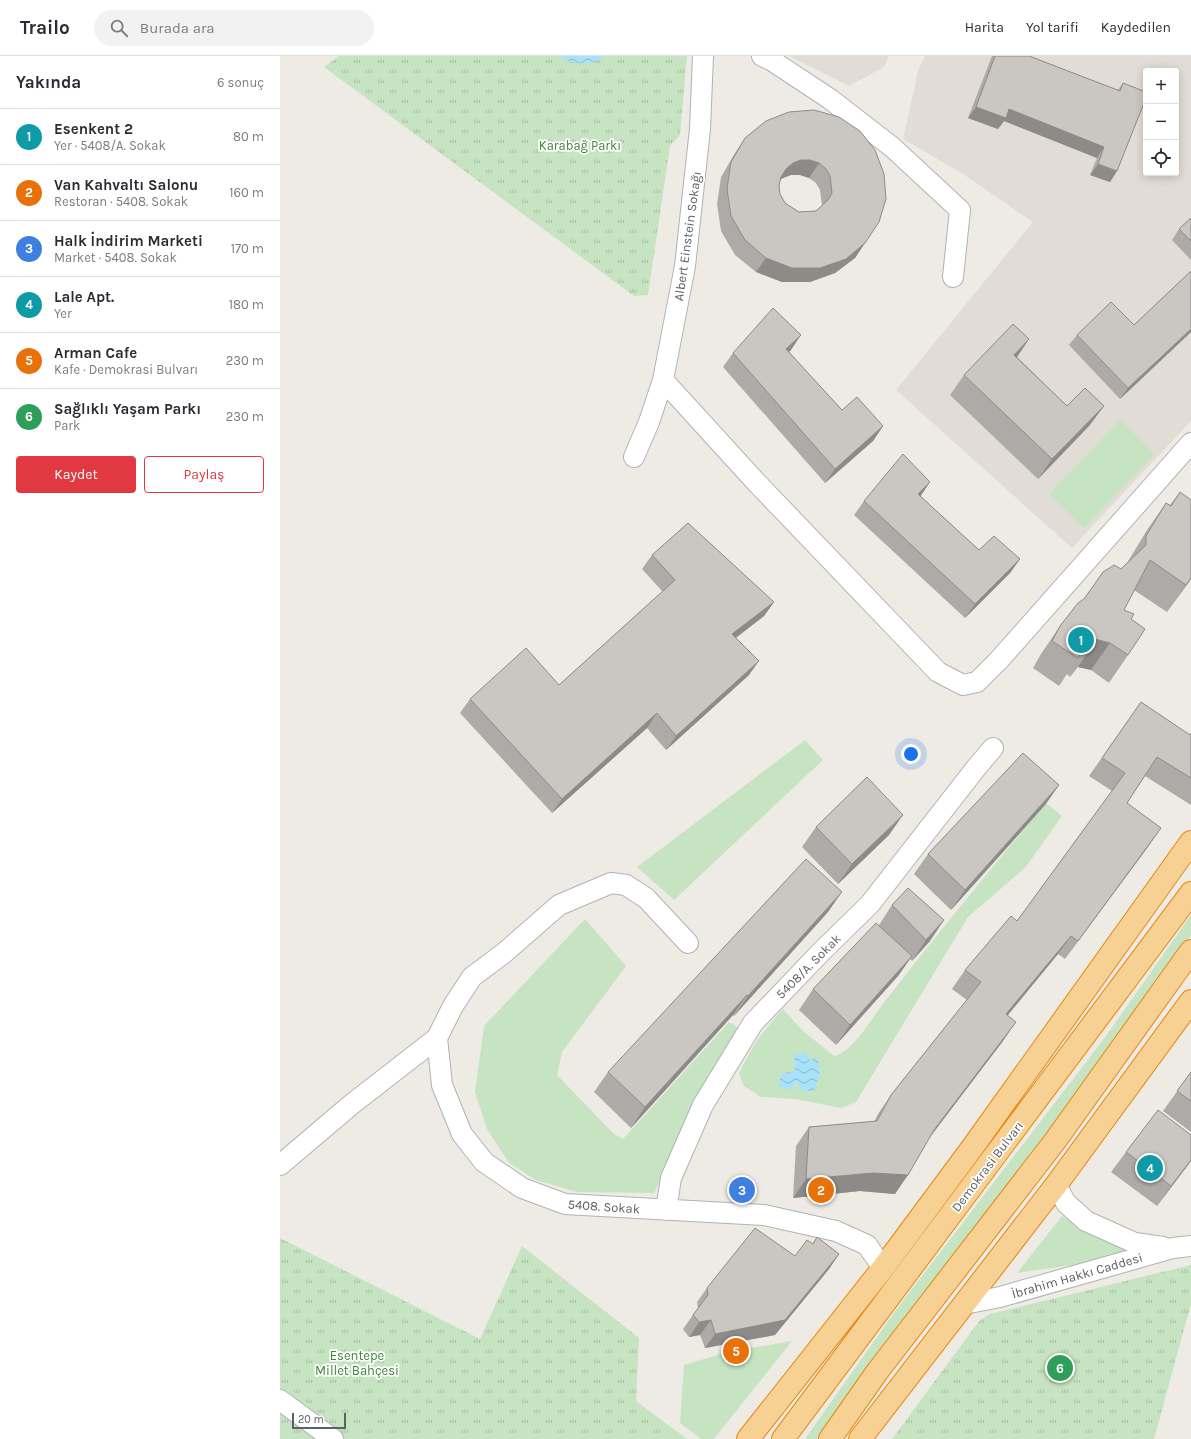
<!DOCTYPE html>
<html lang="tr">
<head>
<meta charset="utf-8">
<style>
	:root { --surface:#fff; --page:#f2f2f3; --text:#2b2b33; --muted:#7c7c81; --line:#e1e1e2; --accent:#e03941 }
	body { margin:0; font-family:Karla,sans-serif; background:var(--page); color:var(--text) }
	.controls { position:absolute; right:12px; top:12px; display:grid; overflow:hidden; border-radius:4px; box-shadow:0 2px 10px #0003 }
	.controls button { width:36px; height:36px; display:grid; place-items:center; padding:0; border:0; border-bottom:1px solid var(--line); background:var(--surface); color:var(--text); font:20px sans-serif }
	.scale { position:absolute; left:12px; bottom:10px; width:54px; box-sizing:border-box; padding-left:4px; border:2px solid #5c6164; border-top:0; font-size:11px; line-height:14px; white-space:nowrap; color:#5c6164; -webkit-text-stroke:3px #fff; paint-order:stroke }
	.you { position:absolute; left:631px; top:698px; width:14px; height:14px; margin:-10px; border:3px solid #fff; border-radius:50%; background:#1a73e8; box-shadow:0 0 0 6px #1a73e833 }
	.badge { display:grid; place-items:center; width:26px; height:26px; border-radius:50%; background:var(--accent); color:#fff; font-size:13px; font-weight:700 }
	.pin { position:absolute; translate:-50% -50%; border:2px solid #fff; box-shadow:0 1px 4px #0006 }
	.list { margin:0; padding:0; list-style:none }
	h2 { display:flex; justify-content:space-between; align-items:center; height:52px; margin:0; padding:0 16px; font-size:17px }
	h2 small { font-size:13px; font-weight:400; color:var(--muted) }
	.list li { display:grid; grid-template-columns:26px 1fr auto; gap:12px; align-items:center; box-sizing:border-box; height:56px; padding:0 16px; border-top:1px solid var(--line) }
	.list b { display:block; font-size:15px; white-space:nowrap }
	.list p { margin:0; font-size:13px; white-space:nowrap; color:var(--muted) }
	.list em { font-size:13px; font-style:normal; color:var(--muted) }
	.actions { display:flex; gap:8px; padding:12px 16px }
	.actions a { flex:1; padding:9px 0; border:1px solid var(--accent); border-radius:4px; text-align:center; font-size:14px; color:var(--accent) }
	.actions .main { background:var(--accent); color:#fff }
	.icon { flex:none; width:22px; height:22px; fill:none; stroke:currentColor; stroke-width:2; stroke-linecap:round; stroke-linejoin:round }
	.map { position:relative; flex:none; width:911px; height:1383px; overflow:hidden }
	header { display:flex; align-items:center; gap:24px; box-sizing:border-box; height:56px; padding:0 20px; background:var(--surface); border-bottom:1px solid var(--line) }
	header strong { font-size:19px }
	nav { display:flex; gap:22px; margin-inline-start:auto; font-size:14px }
	.search { width:280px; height:36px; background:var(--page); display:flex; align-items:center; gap:10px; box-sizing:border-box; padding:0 14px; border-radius:22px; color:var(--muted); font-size:15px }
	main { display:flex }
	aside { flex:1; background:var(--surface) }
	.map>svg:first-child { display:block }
</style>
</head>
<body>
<header>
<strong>Trailo</strong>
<div class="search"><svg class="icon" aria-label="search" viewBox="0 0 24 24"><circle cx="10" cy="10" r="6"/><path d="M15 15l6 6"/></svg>Burada ara</div>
<nav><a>Harita</a><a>Yol tarifi</a><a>Kaydedilen</a></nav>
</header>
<main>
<aside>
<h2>Yakında<small>6 sonuç</small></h2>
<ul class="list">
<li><span class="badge" style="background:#0f9aa8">1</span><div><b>Esenkent 2</b><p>Yer · 5408/A. Sokak</p></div><em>80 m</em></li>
<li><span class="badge" style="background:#e8710a">2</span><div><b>Van Kahvaltı Salonu</b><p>Restoran · 5408. Sokak</p></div><em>160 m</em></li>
<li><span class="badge" style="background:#3f7fe0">3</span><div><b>Halk İndirim Marketi</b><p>Market · 5408. Sokak</p></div><em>170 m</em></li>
<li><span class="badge" style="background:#0f9aa8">4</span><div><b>Lale Apt.</b><p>Yer</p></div><em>180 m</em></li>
<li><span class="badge" style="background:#e8710a">5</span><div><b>Arman Cafe</b><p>Kafe · Demokrasi Bulvarı</p></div><em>230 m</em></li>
<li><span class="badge" style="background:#2e9e5b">6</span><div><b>Sağlıklı Yaşam Parkı</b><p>Park</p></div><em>230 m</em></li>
</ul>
<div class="actions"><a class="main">Kaydet</a><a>Paylaş</a></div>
</aside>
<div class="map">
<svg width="911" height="1383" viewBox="0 0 911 1383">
	<defs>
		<pattern id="park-tufts" width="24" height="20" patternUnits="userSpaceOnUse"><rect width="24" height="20" fill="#c7e4c2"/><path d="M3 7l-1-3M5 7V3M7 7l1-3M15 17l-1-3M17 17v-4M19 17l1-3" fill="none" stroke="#a5bca1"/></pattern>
		<pattern id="water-waves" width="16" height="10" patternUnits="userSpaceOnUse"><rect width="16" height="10" fill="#a8e1fa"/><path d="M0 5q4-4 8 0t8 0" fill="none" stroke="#8cbace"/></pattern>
	</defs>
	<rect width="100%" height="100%" fill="#eeebe5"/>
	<path fill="#e1dcd6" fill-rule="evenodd" d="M 509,0 L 609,0 L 604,11 L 569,30 Z
		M 645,0 L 911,0 L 911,365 L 792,492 L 616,334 L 753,166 L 680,116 L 623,83 L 638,15 ZM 866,15 L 896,15 L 896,117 L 866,117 Z"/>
	<path fill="#c7e4c2" d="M 840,364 L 875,398 L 804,472 L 769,438 Z
		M 525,684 L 543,704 L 394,844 L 357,811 Z
		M 766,747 L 782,760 L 745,812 L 688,861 L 576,1046 L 561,1052 L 515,1043 L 481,1041 L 464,1030 L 459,1018 C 472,990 482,976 503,953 L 522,974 L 554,1000 C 572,996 589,967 599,953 C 653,883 709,815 766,747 Z
		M 911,859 L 911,879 L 768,1080 L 545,1383 L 525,1383 L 616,1254 L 826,980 Z
		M 305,863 L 346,910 L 282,996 L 277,1019 L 333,1077 L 343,1083 L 449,966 L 462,974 L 401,1081 L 374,1137 L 297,1136 L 256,1124 L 229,1107 L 207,1073 L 195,1036 L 204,970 Z
		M 782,1160 L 822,1183 L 848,1193 L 822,1205 L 737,1217 Z
		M 512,1285 L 434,1383 L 421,1383 L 400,1367 L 404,1309 L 447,1296 Z"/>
	<path fill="url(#park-tufts)" d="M 59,0 L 407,0 L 400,79 L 390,90 L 368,239 L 354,240 L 44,11 Z
		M 0,1182 L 200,1283 L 242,1190 L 359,1282 L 356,1345 L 407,1383 L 0,1383 Z
		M 911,1209 L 911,1248 L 874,1383 L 612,1383 L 700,1264 L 710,1258 Z"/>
	<path fill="url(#water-waves)" d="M 279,0 L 324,0 C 311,10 292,9 279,0 Z
		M 526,997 L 531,1006 L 533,1002 L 538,1002 L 540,1023 L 535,1027 L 538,1032 L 531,1035 L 522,1035 L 518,1027 L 514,1026 L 513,1034 L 499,1031 L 499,1025 L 503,1017 L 512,1016 L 515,1014 L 514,999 Z"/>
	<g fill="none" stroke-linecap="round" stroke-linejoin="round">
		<g stroke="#b0b3b6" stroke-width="22">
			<path id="minor" d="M 482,0 L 491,4 L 550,43 L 612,91 L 680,154 L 673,221
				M 383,324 L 476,426 L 658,616 L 683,629 L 697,626 L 719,604 L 911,387
				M 354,401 L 369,366 L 383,324 L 405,210 L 420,73 L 423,0
				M 408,887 L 366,842 L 346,829 L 331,827 L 279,849 L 224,897 L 192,921 L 173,950 L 157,982 L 162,1029 L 182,1078 L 204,1106 L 242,1132 L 285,1148 L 484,1159 L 556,1175 L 587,1189 L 603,1212
				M 0,1109 L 72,1048 L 157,982
				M 776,1129 L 786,1147 L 806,1165 L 855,1187 L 883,1191
				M 386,1154 L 391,1122 L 423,1049 L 473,967 L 541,896 L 590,848 L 696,712 L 713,692
				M 684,1248 L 720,1241 L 893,1192 L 911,1190
				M 0,1344 L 53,1383"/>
		</g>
		<g stroke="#e7870c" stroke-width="24">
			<path id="highway" d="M 468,1383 L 603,1212 L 692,1092 L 911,786
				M 503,1383 L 911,837
				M 550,1383 L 597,1316 L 775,1085 L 911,895
				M 580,1383 L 776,1129 L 911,945"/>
		</g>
		<use href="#minor" stroke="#fff" stroke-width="20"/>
		<use href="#highway" stroke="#f7d193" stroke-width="22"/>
	</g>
	<path fill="#aeaaa7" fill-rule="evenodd" d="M 712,0 L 749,0 L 838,34 L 843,27 L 837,115 L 830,126 L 810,119 L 817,102 L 724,65 L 718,73 L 688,62 Z
		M 534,54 L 585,187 L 575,202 L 555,217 L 530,226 L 502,226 L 476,216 L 455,199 L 441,175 L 437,148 L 441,121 L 455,97 L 465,82 ZM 511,119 L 520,119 L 529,122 L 536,127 L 540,134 L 542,150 L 536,155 L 519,156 L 505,147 L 500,138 L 499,130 L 500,123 L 503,122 Z
		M 911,162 L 911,204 L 892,184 L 899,173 Z
		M 911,215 L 911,276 L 840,343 L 789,289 L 797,279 L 854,269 Z
		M 749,283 L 737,301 L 787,350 L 824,350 L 809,370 L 758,423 L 670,339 L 684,319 Z
		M 511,294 L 509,296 L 562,354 L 603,370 L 593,385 L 545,427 L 443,311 L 453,297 Z
		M 900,436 L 911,523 L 887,556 L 854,534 L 844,554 L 851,563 L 848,599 L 829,627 L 811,614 L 798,611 L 790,621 L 787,618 L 779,630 L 753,612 L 761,598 L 780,570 L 804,543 L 841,513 L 847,507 L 867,474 L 886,447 L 890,449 Z
		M 640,440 L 699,494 L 740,503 L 730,517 L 685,562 L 574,459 L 584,445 Z
		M 372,499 L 494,546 L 484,560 L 456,582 L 469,619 L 386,694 L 367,672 L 272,757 L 180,657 L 190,643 L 279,629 L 383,536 L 362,513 Z
		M 861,646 L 909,679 L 911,677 L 911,749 L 865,720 L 847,747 L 881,772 L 785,903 L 778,898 L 728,959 L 723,985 L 650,1080 L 615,1138 L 580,1135 L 513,1142 L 516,1090 L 529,1071 L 594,1066 L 598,1058 L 611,1039 L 687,944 L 672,933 L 685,914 L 737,865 L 832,735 L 809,720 Z
		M 779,729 L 765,749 L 671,854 L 634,818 L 648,798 Z
		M 536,771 L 609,779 L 558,828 L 522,791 Z
		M 612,849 L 650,885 L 632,905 L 630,903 L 618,920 L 556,989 L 519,954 L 533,933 L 599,869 Z
		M 548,856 L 454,960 L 453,959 L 351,1072 L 314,1036 L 328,1016 Z
		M 911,1016 L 911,1076 L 883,1055 Z
		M 911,1079 L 911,1105 L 877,1150 L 831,1116 L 846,1096 Z
		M 537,1181 L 559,1198 L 549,1213 L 495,1279 L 425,1292 L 420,1279 L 409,1281 L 403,1273 L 418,1252 L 417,1246 L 427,1232 L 515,1200 L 533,1187 Z"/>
	<path fill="#8d8b88" d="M 696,51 L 729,53 L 824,91 L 817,102 L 724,65 L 718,73 L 688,62 Z
		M 521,104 L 530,104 L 539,107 L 529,122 L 520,119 L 511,119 L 503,122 L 496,127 L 506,113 L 513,107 Z
		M 818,108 L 837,115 L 830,126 L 810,119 Z
		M 585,187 L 575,202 L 555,217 L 530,226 L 502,226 L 476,216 L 486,202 Z
		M 911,273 L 911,276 L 840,343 L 848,332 Z
		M 521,279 L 511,294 L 496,307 L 506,293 Z
		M 749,283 L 735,304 L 734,299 Z
		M 824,350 L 809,370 L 758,423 L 772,403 Z
		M 603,370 L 593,385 L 545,427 L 555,413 Z
		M 650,426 L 640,441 L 638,438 Z
		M 740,503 L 730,517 L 685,562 L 695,548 Z
		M 911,522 L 911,523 L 887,556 Z
		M 494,546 L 484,560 L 442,592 L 452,578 Z
		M 815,583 L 830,587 L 811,614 L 798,611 L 809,594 Z
		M 479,605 L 469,619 L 386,694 L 396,680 Z
		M 377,657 L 367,672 L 272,757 L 282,743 Z
		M 779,729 L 765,749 L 671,854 L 685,834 Z
		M 623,759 L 609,779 L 558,828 L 572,808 Z
		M 881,772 L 868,791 L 785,903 L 798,885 Z
		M 562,836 L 548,856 L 454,960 L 468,940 Z
		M 664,864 L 650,885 L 632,905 L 646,884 Z
		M 791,880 L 778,898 L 713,977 L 726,958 Z
		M 632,900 L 618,920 L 556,989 L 570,969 Z
		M 467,939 L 453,959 L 351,1072 L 365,1051 Z
		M 736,966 L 723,985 L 641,1093 L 654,1074 Z
		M 911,1104 L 911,1105 L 877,1150 L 891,1130 Z
		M 593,1117 L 628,1119 L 615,1138 L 580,1135 L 513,1142 L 526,1123 Z
		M 559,1198 L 549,1213 L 495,1279 L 425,1292 L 435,1278 Z
		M 431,1264 L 420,1279 L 409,1281 L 419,1266 Z"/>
	<path fill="#cac6c2" stroke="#8d8b88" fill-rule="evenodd" d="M 715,0 L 749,0 L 840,35 L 843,27 L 866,36 L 866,42 L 837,115 L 818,108 L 824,91 L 729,53 L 726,62 L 696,51 Z
		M 534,54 L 559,61 L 580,75 L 595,94 L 604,118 L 606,143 L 599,166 L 585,187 L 566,203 L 540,212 L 512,212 L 486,202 L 465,184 L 451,160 L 447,133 L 451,106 L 465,82 L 486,65 L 509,56 ZM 521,104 L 530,104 L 539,107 L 546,113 L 550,120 L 552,137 L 548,144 L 536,155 L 519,156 L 505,147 L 500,138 L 499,130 L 501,121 L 506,113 L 513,107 Z
		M 911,162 L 911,185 L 899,173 Z
		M 911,215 L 911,273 L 848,332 L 797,279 L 831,246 L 854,269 Z
		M 493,252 L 521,279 L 506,293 L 562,354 L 577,341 L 603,370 L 555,413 L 453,297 Z
		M 733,268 L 749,283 L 734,299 L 787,350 L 805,332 L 824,350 L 772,403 L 684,319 Z
		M 623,398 L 650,426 L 638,438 L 699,494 L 714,480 L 740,503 L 695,548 L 584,445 Z
		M 900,436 L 911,444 L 911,522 L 906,529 L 870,504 L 844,554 L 854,558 L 851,563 L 865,573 L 848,599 L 830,587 L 815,583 L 809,594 L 805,590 L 798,602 L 772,585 L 780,570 L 798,547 L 804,543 L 823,516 L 834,509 L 841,513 L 866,489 L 866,480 L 886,447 L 891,450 Z
		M 408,467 L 494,546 L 452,578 L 479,605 L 396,680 L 377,657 L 282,743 L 190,643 L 246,592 L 279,629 L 395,524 L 372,499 Z
		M 861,646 L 910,679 L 911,677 L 911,722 L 877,701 L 847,747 L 881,772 L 798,885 L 791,880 L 726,958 L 736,966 L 654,1074 L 628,1119 L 593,1117 L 526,1123 L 529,1071 L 597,1065 L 611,1039 L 701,926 L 685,914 L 731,860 L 737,865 L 845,717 L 822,702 Z
		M 743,697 L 779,729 L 685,834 L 648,798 Z
		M 587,721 L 623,759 L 572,808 L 536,771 Z
		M 526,803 L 562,836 L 468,940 L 467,939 L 365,1051 L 328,1016 Z
		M 628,832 L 664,864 L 646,884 L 612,849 Z
		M 596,867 L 632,900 L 570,969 L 533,933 Z
		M 911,1016 L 911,1045 L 897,1035 Z
		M 878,1054 L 911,1079 L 911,1104 L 891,1130 L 846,1096 Z
		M 475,1172 L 515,1200 L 527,1184 L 533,1188 L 537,1181 L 559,1198 L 505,1264 L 435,1278 L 431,1264 L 419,1266 L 413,1259 L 428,1239 L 427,1232 Z"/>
	<g text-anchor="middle" stroke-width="3.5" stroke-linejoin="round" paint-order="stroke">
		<g font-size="13" fill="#40853a" stroke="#fff">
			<text x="300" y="94">Karabağ Parkı</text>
			<text x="77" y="1304">Esentepe<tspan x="77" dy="15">Millet Bahçesi</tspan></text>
		</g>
		<g font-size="13" fill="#5c6164" stroke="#fff">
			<text transform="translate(407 180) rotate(-82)" y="5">Albert Einstein Sokağı</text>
			<text transform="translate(528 910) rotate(-45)" y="5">5408/A. Sokak</text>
			<text transform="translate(707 1110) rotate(-53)" y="5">Demokrasi Bulvarı</text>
			<text transform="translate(324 1150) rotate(4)" y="5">5408. Sokak</text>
			<text transform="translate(797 1219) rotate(-16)" y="5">İbrahim Hakkı Caddesi</text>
		</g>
	</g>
</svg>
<div class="controls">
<button>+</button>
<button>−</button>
<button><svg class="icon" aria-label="locate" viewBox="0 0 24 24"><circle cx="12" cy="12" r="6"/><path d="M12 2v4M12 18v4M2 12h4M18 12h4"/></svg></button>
</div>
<div class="scale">20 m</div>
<div class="you"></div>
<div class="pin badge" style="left:801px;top:584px;background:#0f9aa8">1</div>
<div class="pin badge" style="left:541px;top:1134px;background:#e8710a">2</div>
<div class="pin badge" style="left:462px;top:1134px;background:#3f7fe0">3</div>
<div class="pin badge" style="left:870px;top:1112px;background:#0f9aa8">4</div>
<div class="pin badge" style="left:456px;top:1295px;background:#e8710a">5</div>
<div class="pin badge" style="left:780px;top:1312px;background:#2e9e5b">6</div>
</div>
</main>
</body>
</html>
